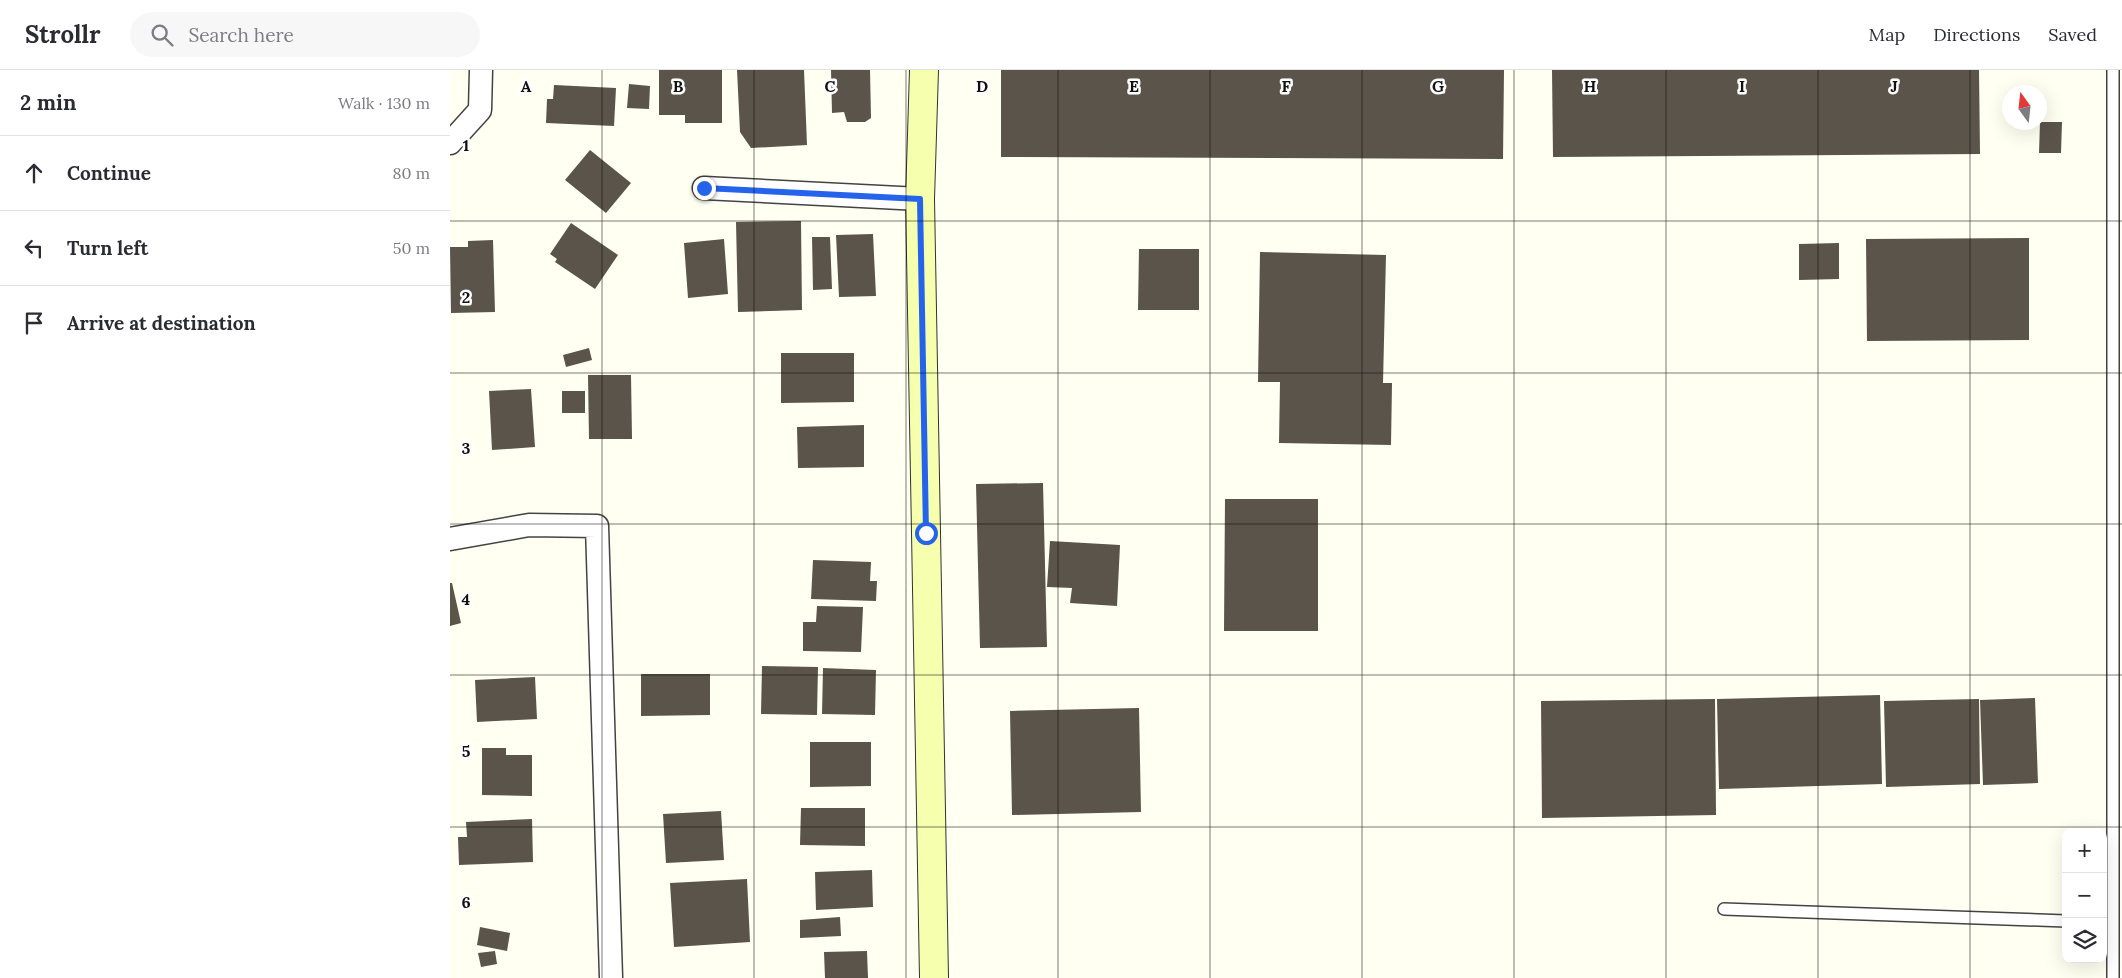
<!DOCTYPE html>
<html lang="en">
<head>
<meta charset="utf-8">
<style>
	:root { --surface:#fff; --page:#f7f7f7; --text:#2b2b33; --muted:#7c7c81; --line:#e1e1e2 }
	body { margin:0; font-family:Lora,serif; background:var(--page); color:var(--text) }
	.controls { position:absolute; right:15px; bottom:15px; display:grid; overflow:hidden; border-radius:10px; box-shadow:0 5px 20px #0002 }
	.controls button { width:45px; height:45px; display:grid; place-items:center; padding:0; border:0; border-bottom:1px solid var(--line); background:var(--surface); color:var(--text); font:25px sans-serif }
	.compass { position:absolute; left:1552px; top:15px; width:45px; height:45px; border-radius:50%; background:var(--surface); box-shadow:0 5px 20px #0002; rotate:345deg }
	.stop { position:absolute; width:15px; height:15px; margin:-11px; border:4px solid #2563eb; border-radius:50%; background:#fff }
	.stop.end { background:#2563eb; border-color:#fff; box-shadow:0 1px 5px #0008 }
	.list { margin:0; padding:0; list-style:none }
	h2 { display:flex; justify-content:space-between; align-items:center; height:65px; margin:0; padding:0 20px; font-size:21px }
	h2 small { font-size:16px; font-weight:400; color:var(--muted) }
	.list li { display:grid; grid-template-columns:32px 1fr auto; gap:15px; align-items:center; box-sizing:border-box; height:75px; padding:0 20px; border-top:1px solid var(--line) }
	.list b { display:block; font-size:19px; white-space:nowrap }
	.list em { font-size:16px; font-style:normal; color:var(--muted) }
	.icon { flex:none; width:28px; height:28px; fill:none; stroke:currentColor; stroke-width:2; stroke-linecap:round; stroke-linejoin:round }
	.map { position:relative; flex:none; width:1672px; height:908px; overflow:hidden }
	header { display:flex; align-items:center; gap:30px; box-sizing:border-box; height:70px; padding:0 25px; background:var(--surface); border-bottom:1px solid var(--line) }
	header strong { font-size:24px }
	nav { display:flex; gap:28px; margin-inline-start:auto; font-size:18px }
	.search { width:350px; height:45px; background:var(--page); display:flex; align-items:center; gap:12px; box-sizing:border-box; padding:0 18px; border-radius:28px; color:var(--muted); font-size:19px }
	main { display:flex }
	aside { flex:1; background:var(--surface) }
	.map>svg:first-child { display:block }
</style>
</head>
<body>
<header>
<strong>Strollr</strong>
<div class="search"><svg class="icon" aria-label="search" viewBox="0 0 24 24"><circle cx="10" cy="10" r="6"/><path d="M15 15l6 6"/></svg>Search here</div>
<nav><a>Map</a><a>Directions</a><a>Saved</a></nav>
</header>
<main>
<aside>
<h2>2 min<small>Walk · 130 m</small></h2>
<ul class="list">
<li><svg class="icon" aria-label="ahead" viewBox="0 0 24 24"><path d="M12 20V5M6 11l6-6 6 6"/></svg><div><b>Continue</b></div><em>80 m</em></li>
<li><svg class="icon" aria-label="left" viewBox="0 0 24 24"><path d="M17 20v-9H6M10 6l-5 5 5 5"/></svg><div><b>Turn left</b></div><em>50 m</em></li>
<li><svg class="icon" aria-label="arrive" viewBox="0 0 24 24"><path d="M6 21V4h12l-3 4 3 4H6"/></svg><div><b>Arrive at destination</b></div></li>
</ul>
</aside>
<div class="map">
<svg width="1672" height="908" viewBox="0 0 1672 908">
	<rect width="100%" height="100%" fill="#fffff2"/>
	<path fill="#5a544b" d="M 209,0 L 272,0 L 272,53 L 235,53 L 235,45 L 209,45 Z
		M 287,0 L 354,0 L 357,75 L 301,78 L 290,62 Z
		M 381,0 L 420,0 L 421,48 L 415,52 L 397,52 L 394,42 L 382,43 Z
		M 551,0 L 1054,0 L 1053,89 L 551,87 Z
		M 1102,0 L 1529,0 L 1530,84 L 1103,87 Z
		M 179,14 L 200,16 L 199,39 L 177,38 Z
		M 104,15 L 166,18 L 164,56 L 96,53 L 97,29 L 103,29 Z
		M 1590,52 L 1612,52 L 1611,83 L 1589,83 Z
		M 140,80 L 181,113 L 156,143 L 115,110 Z
		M 351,151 L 352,240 L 288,242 L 286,152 Z
		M 121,153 L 168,185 L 145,219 L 105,192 L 107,189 L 100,184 Z
		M 423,164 L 426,226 L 389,227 L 386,165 Z
		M 362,167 L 380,167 L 382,219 L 363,220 Z
		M 1579,168 L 1579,270 L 1417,271 L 1416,169 Z
		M 274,169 L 278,224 L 238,228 L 234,173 Z
		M 43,170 L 45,242 L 1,243 L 0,177 L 18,177 L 18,171 Z
		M 1389,173 L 1389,209 L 1349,210 L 1349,174 Z
		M 689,179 L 749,179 L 749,240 L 688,240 Z
		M 810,182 L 936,185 L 933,313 L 942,313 L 941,375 L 829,373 L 830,312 L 808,312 Z
		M 139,278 L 142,290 L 116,297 L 113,285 Z
		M 331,283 L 404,283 L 404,332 L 331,333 Z
		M 138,305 L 181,305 L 182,369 L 139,369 Z
		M 81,319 L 85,377 L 42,380 L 39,321 Z
		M 112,321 L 135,321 L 135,343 L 112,343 Z
		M 414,355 L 414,397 L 348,398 L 347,357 Z
		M 593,413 L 597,577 L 530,578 L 526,414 Z
		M 775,429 L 868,429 L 868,561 L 774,561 Z
		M 600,471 L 670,475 L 667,536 L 620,533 L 622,518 L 597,517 Z
		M 363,490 L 421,492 L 420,511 L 427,511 L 426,531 L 361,529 Z
		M 0,513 L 2,513 L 11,553 L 0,556 Z
		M 367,536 L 413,537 L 411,582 L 353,581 L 353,552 L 366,552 Z
		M 312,596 L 368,597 L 367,645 L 311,644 Z
		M 373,598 L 426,600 L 425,645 L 372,644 Z
		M 191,604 L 260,604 L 260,645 L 191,646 Z
		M 85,607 L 87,649 L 27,652 L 25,610 Z
		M 1430,625 L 1432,714 L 1269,719 L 1267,629 Z
		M 1585,628 L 1588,713 L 1533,715 L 1530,630 Z
		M 1265,629 L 1266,745 L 1092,748 L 1091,631 Z
		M 1529,629 L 1530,714 L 1436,717 L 1434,631 Z
		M 689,638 L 691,742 L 562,745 L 560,641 Z
		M 360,672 L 421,672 L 421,716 L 360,717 Z
		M 32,678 L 56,678 L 56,685 L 82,685 L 82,726 L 32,725 Z
		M 351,738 L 415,738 L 415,776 L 350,775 Z
		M 271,741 L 274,790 L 216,793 L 213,744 Z
		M 82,749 L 83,792 L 9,795 L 8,767 L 17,767 L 16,752 Z
		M 422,800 L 423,837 L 366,840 L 365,802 Z
		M 297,809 L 300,872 L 224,877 L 220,813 Z
		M 390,847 L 391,866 L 350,868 L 350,850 Z
		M 30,857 L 60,863 L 57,881 L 27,875 Z
		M 45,881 L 47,894 L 31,897 L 28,883 Z
		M 417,881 L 418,908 L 375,908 L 374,882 Z"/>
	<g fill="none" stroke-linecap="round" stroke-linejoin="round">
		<g stroke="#434343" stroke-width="14">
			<path id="lane" d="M 1274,839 L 1616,851
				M 1663,908 L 1663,0"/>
		</g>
		<g stroke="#434343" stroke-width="25">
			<path id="street" d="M 0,73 L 30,40 L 31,0
				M 254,118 L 470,129
				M 0,469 L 79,455 L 147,456 L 161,907"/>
		</g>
		<g stroke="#323232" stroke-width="30">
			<path id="secondary" d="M 474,0 L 470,129 L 484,908"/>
		</g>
		<use href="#lane" stroke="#fff" stroke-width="11"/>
		<use href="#street" stroke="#fff" stroke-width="22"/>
		<use href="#secondary" stroke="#f5ffad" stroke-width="28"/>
	</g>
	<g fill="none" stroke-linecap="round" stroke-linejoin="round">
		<path stroke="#2563eb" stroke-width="6" d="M 254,118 L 470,129 L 476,463"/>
	</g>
	<path fill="none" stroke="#101010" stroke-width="1" stroke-opacity="0.55" d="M 152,0 L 152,908M 304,0 L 304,908M 456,0 L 456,908M 608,0 L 608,908M 760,0 L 760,908M 912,0 L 912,908M 1064,0 L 1064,908M 1216,0 L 1216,908M 1368,0 L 1368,908M 1520,0 L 1520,908M 0,151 L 1672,151M 0,303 L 1672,303M 0,454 L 1672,454M 0,605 L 1672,605M 0,757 L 1672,757"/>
	<g font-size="16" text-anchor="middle" font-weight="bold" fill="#101010" stroke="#fff" stroke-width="5" stroke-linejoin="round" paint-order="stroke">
		<text x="76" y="22">A</text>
		<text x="228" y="22">B</text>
		<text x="380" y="22">C</text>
		<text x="532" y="22">D</text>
		<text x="684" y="22">E</text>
		<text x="836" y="22">F</text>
		<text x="988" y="22">G</text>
		<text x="1140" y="22">H</text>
		<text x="1292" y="22">I</text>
		<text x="1444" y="22">J</text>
		<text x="16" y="81">1</text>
		<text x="16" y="233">2</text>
		<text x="16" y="384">3</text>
		<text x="16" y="535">4</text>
		<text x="16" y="687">5</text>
		<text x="16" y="838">6</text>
	</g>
</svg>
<div class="controls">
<button>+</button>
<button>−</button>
<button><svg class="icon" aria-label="layers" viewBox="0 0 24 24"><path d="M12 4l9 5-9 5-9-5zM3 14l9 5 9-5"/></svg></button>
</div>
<svg class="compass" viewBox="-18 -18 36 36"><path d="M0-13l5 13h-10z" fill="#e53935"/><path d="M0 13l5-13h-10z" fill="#7c7c81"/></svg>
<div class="stop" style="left:476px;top:463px"></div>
<div class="stop end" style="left:254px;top:118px"></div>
</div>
</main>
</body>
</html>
